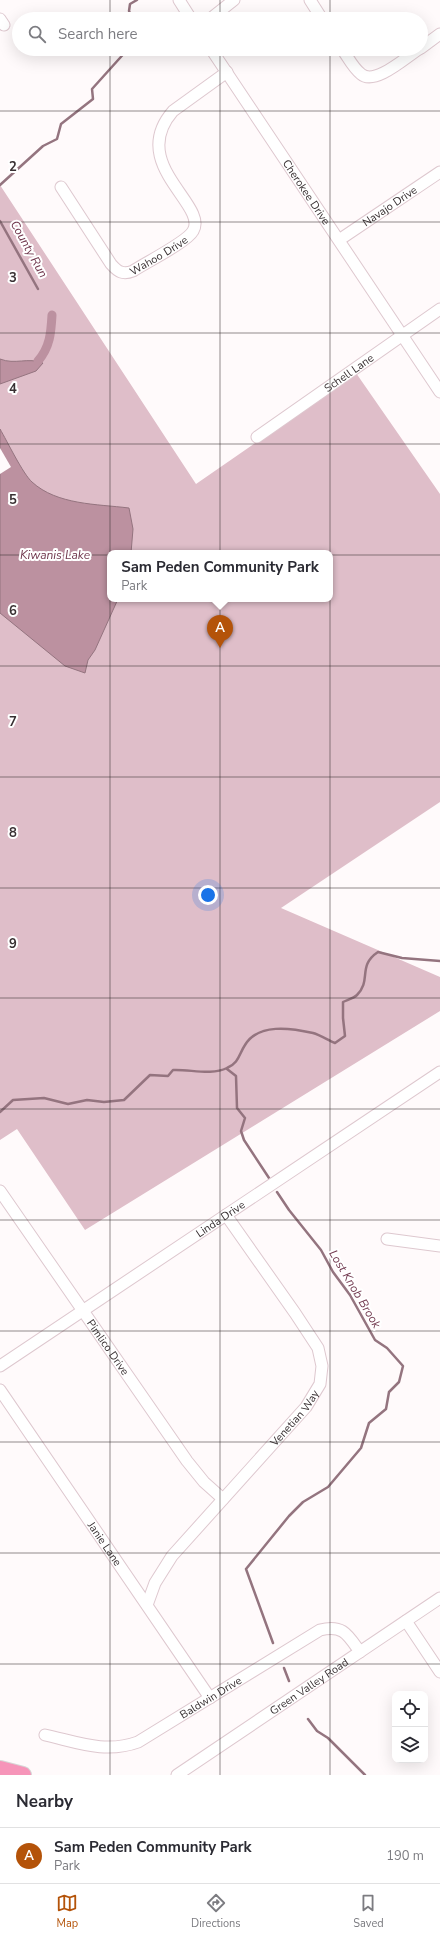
<!DOCTYPE html>
<html lang="en">
<head>
<meta charset="utf-8">
<style>
	:root { --surface:#fff; --page:#f7f7f7; --text:#2b2b33; --muted:#7c7c81; --line:#e1e1e2; --accent:#b45309 }
	body { margin:0; font-family:"Nunito Sans",sans-serif; background:var(--page); color:var(--text) }
	.controls { position:absolute; right:12px; bottom:12px; display:grid; overflow:hidden; border-radius:8px; box-shadow:0 4px 16px #0002 }
	.controls button { width:36px; height:36px; display:grid; place-items:center; padding:0; border:0; border-bottom:1px solid var(--line); background:var(--surface); color:var(--text); font:20px sans-serif }
	.you { position:absolute; left:208px; top:895px; width:14px; height:14px; margin:-10px; border:3px solid #fff; border-radius:50%; background:#1a73e8; box-shadow:0 0 0 6px #1a73e833 }
	.badge { display:grid; place-items:center; width:26px; height:26px; border-radius:50%; background:var(--accent); color:#fff; font-size:13px; font-weight:700 }
	.pin { position:absolute; translate:-50% -33px; filter:drop-shadow(0 1px 2px #0008) }
	.pin::after { content:''; position:absolute; top:21px; width:14px; height:12px; background:inherit; clip-path:polygon(0 0,100% 0,50% 100%) }
	.popup { position:absolute; left:107px; top:550px; width:226px; height:52px; box-sizing:border-box; display:grid; place-content:center; border-radius:8px; background:var(--surface); filter:drop-shadow(0 1px 3px #0005); font-size:13px; white-space:nowrap; color:var(--muted) }
	.popup b { font-size:15px; color:var(--text) }
	.popup::after { content:''; position:absolute; left:50%; top:100%; margin-left:-8px; border:8px solid transparent; border-top-color:var(--surface) }
	.list { margin:0; padding:0; list-style:none }
	h2 { display:flex; justify-content:space-between; align-items:center; height:52px; margin:0; padding:0 16px; font-size:17px }
	h2 small { font-size:13px; font-weight:400; color:var(--muted) }
	.list li { display:grid; grid-template-columns:26px 1fr auto; gap:12px; align-items:center; box-sizing:border-box; height:56px; padding:0 16px; border-top:1px solid var(--line) }
	.list b { display:block; font-size:15px; white-space:nowrap }
	.list p { margin:0; font-size:13px; white-space:nowrap; color:var(--muted) }
	.list em { font-size:13px; font-style:normal; color:var(--muted) }
	.icon { flex:none; width:22px; height:22px; fill:none; stroke:currentColor; stroke-width:2; stroke-linecap:round; stroke-linejoin:round }
	.map { position:relative; flex:none; width:440px; height:1775px; overflow:hidden }
	.search { position:absolute; background:var(--surface); box-shadow:0 4px 16px #0002; left:12px; right:12px; top:12px; height:44px; display:flex; align-items:center; gap:10px; box-sizing:border-box; padding:0 14px; border-radius:22px; color:var(--muted); font-size:15px }
	.sheet { height:108px; background:var(--surface) }
	nav { display:flex; justify-content:space-around; align-items:center; box-sizing:border-box; height:56px; border-top:1px solid var(--line); background:var(--surface); font-size:11px; color:var(--muted) }
	nav a { display:grid; justify-items:center; gap:2px }
	nav .on { color:var(--accent) }
	.map>svg:first-child { display:block }
</style>
</head>
<body>
<div class="map">
<svg width="440" height="1775" viewBox="0 0 440 1775">
	<rect width="100%" height="100%" fill="#fffafb"/>
	<path fill="#dfbec9" fill-rule="evenodd" d="M 0,185 L 196,484 L 356,373 L 440,494 L 440,802 L 281,908 L 440,977 L 440,1011 L 85,1230 L 17,1129 L 0,1140 ZM 110,553 L 330,553 L 330,599 L 110,599 Z"/>
	<path fill="#bc91a0" stroke="#94747f" d="M 0,359 C 15,365 28,357 43,363 L 36,371 L 0,384 Z
		M 0,429 C 7,441 23,474 32,482 C 57,505 97,504 129,508 L 133,529 L 131,553 L 110,553 L 110,599 L 118,599 L 95,650 L 88,660 L 85,673 L 65,666 L 0,613 Z"/>
	<path fill="#fffafb" d="M 0,448 L 11,467 L 0,474 Z"/>
	<g fill="none" stroke-linecap="round" stroke-linejoin="round">
		<path stroke="#94747f" stroke-width="2.5" d="M 133,19 L 129,11 L 130,4 L 137,0
			M 0,185 L 43,146 L 57,139 L 61,124 L 93,99 L 92,89 L 128,49
			M 0,221 L 38,289
			M 227,1069 L 236,1076 L 237,1108 L 245,1118 L 241,1131 L 244,1140 L 269,1178
			M 0,1112 L 13,1100 L 44,1098 L 68,1104 L 87,1100 L 104,1102 L 124,1100 L 150,1075 L 168,1076 L 173,1070 C 190,1069 211,1076 227,1068 C 239,1063 239,1054 245,1045 C 258,1023 291,1028 313,1033 C 320,1035 328,1040 335,1043 L 345,1036 L 343,1018 L 343,1002 C 347,1000 354,998 357,995 C 372,980 357,966 378,952 L 402,958 L 440,961
			M 273,1643 L 246,1569 L 289,1516 L 303,1502 L 328,1487 L 361,1448 L 369,1423 L 386,1409 L 389,1392 L 399,1382 L 403,1366 L 387,1348 L 375,1340 L 350,1295 L 333,1272 L 321,1250 L 289,1210 L 277,1192
			M 284,1668 L 289,1681
			M 308,1719 L 317,1731 L 328,1738 L 365,1775"/>
		<path stroke="#bc91a0" stroke-width="9" d="M 38,361 C 50,347 51,333 52,315"/>
		<g stroke="#dec8cf" stroke-width="13">
			<g id="minor">
				<path d="M 179,0 L 191,19"/>
				<path d="M 310,0 L 322,19"/>
				<path d="M 0,19 L 4,25"/>
				<path d="M 210,19 L 234,0"/>
				<path d="M 421,48 L 440,34"/>
				<path id="s1" d="M 211,49 L 440,392"/>
				<path d="M 342,49 C 348,57 353,68 361,74 C 375,86 406,57 419,49"/>
				<path id="s2" d="M 61,187 L 111,264 C 118,272 123,275 133,271 C 145,263 187,242 193,231 C 209,205 127,164 173,111 L 227,72"/>
				<path id="s3" d="M 339,240 L 440,172"/>
				<path id="s4" d="M 257,437 L 440,309"/>
				<path id="s5" d="M 0,1191 L 187,1461 L 204,1482 L 223,1499"/>
				<path d="M 387,1239 L 440,1246"/>
				<path id="s6" d="M 0,1366 L 440,1072"/>
				<path id="s7" d="M 0,1390 L 210,1698"/>
				<path id="s8" d="M 147,1605 L 155,1583 L 172,1556 L 306,1407 L 320,1384 L 322,1366 L 318,1348 L 295,1313 L 226,1215"/>
				<path d="M 406,1621 L 440,1672"/>
				<path id="s9" d="M 45,1735 C 77,1742 105,1754 138,1742 L 320,1630 C 343,1624 348,1635 360,1652"/>
				<path id="s10" d="M 177,1775 L 440,1598"/>
			</g>
		</g>
		<g stroke="#d7d6d6" stroke-width="18">
			<path id="highway" d="M 0,1769 L 23,1775"/>
		</g>
		<use href="#minor" stroke="#fff" stroke-width="11"/>
		<use href="#highway" stroke="#f695b9" stroke-width="16"/>
	</g>
	<path fill="none" stroke="#383032" stroke-width="1" stroke-opacity="0.55" d="M 110,0 L 110,19M 220,0 L 220,19M 330,0 L 330,19M 110,49 L 110,1775M 220,49 L 220,1775M 330,49 L 330,1775M 0,111 L 440,111M 0,222 L 440,222M 0,333 L 440,333M 0,444 L 440,444M 0,555 L 440,555M 0,666 L 440,666M 0,777 L 440,777M 0,888 L 440,888M 0,998 L 440,998M 0,1109 L 440,1109M 0,1220 L 440,1220M 0,1331 L 440,1331M 0,1442 L 440,1442M 0,1553 L 440,1553M 0,1664 L 440,1664"/>
	<g text-anchor="middle" stroke-width="4" stroke-linejoin="round" paint-order="stroke">
		<g font-size="11" fill="#383032" stroke="#fff">
			<text dy="4" stroke="none"><textPath href="#s1" startOffset="172">Cherokee Drive</textPath></text>
			<text dy="4" stroke="none"><textPath href="#s3" startOffset="61">Navajo Drive</textPath></text>
			<text dy="4" stroke="none"><textPath href="#s2" startOffset="147">Wahoo Drive</textPath></text>
			<text dy="4" stroke="none"><textPath href="#s4" startOffset="112">Schell Lane</textPath></text>
			<text dy="4" stroke="none"><textPath href="#s6" startOffset="265">Linda Drive</textPath></text>
			<text dy="4" stroke="none"><textPath href="#s5" startOffset="190">Pimlico Drive</textPath></text>
			<text dy="4" stroke="none"><textPath href="#s8" startOffset="240">Venetian Way</textPath></text>
			<text dy="4" stroke="none"><textPath href="#s7" startOffset="186">Janie Lane</textPath></text>
			<text dy="4" stroke="none"><textPath href="#s10" startOffset="159">Green Valley Road</textPath></text>
			<text dy="4" stroke="none"><textPath href="#s9" startOffset="180">Baldwin Drive</textPath></text>
		</g>
		<g font-size="12" font-style="italic" fill="#71384e" stroke="#fff">
			<text transform="translate(29 249) rotate(61)" y="4">County Run</text>
			<text x="55" y="559">Kiwanis Lake</text>
			<text transform="translate(355 1289) rotate(59)" y="4">Lost Knob Brook</text>
		</g>
	</g>
	<g font-size="13" text-anchor="middle" font-weight="bold" fill="#383032" stroke="#fff" stroke-width="4" stroke-linejoin="round" paint-order="stroke">
		<text x="13" y="171">2</text>
		<text x="13" y="282">3</text>
		<text x="13" y="393">4</text>
		<text x="13" y="504">5</text>
		<text x="13" y="615">6</text>
		<text x="13" y="726">7</text>
		<text x="13" y="837">8</text>
		<text x="13" y="948">9</text>
	</g>
</svg>
<div class="controls">
<button><svg class="icon" aria-label="locate" viewBox="0 0 24 24"><circle cx="12" cy="12" r="6"/><path d="M12 2v4M12 18v4M2 12h4M18 12h4"/></svg></button>
<button><svg class="icon" aria-label="layers" viewBox="0 0 24 24"><path d="M12 4l9 5-9 5-9-5zM3 14l9 5 9-5"/></svg></button>
</div>
<div class="you"></div>
<div class="pin badge" style="left:220px;top:648px">A</div>
<div class="popup"><b>Sam Peden Community Park</b>Park</div>
<div class="search"><svg class="icon" aria-label="search" viewBox="0 0 24 24"><circle cx="10" cy="10" r="6"/><path d="M15 15l6 6"/></svg>Search here</div>
</div>
<section class="sheet">
<h2>Nearby<small></small></h2>
<ul class="list">
<li><span class="badge">A</span><div><b>Sam Peden Community Park</b><p>Park</p></div><em>190 m</em></li>
</ul>
</section>
<nav>
<a class="on"><svg class="icon" aria-label="map" viewBox="0 0 24 24"><path d="M3 6l6-2 6 2 6-2v14l-6 2-6-2-6 2zM9 4v14M15 6v14"/></svg>Map</a>
<a><svg class="icon" aria-label="directions" viewBox="0 0 24 24"><path d="M12 3l9 9-9 9-9-9zM9 14v-3h6M13 9l2 2-2 2"/></svg>Directions</a>
<a><svg class="icon" aria-label="saved" viewBox="0 0 24 24"><path d="M7 4h10v16l-5-4-5 4z"/></svg>Saved</a>
</nav>
</body>
</html>
